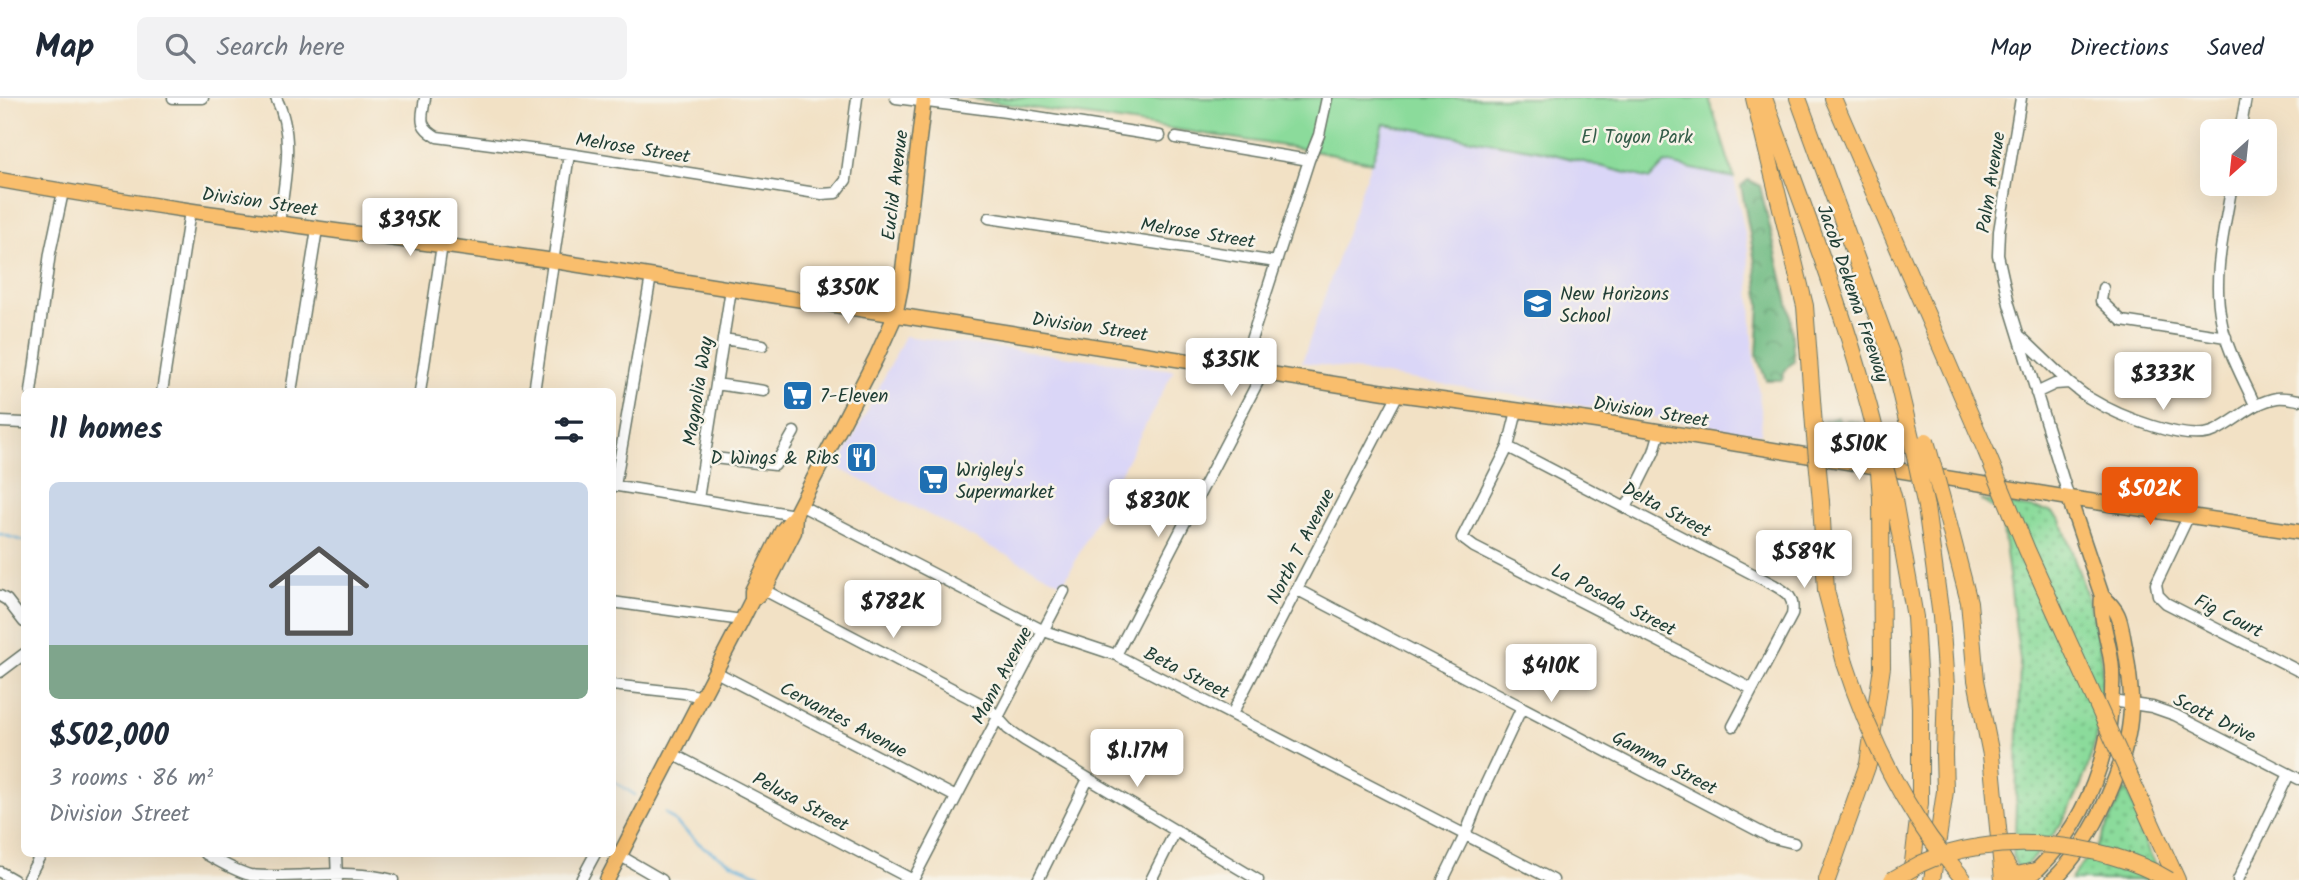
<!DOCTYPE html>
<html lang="en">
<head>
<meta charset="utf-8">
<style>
  :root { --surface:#fff; --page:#f2f2f3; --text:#1f2937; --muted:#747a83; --line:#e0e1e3; --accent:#ea580c }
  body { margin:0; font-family:Kalam,sans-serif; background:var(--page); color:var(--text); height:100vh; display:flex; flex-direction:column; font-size:26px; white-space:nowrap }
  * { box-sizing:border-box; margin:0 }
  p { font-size:23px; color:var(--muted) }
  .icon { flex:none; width:38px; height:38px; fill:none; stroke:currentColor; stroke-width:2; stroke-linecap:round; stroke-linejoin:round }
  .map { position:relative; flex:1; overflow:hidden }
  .sheet { position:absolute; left:21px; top:290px; width:595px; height:469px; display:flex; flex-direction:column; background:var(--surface); border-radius:10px; box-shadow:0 7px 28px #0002 }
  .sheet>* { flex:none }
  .needle { width:46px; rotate:207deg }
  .controls { position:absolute; left:2200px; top:21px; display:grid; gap:14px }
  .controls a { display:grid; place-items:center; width:77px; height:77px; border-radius:10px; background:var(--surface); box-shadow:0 7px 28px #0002; font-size:35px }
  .price { position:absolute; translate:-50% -60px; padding:0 16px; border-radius:7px; background:#fff; color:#222; font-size:23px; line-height:46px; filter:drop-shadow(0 2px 4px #0008) }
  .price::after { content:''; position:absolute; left:50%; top:42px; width:21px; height:16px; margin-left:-10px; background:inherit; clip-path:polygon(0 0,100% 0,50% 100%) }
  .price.on { background:var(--accent); color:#fff }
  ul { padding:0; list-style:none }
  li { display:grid; align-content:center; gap:14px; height:371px; padding:0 28px }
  li span { display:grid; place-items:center; height:217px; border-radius:10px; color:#555 }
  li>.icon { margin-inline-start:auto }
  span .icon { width:126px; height:126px; fill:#fffc; stroke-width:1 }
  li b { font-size:30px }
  h2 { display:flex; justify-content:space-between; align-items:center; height:84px; padding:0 28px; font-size:30px }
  header { display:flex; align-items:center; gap:42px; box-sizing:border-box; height:98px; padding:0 35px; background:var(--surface); border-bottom:2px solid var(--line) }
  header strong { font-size:33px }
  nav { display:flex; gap:38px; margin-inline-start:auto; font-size:24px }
  .search { width:490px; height:63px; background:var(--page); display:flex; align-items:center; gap:18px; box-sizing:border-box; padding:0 24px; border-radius:10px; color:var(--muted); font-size:26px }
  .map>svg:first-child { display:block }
  .built { fill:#dad6f7 }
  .grass { fill:url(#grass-dots); stroke:#558c68; stroke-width:2 }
  .forest { fill:url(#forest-crowns); stroke:#487c5c; stroke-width:2 }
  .park { fill:#8bdb9b; stroke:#558c68; stroke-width:2 }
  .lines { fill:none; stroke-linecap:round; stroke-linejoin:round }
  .stream { stroke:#60b0db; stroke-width:2.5 }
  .minor-casing { stroke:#697667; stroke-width:13 }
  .major-casing { stroke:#697667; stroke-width:17 }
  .highway-casing { stroke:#697667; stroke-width:18 }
  .minor { stroke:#fff; stroke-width:10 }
  .major { stroke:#f9be6d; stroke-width:14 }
  .highway { stroke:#f9be6d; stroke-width:16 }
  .highway-bridge-casing { stroke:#697667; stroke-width:18; stroke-linecap:butt }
  .highway-bridge { stroke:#f9be6d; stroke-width:16 }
  .labels { text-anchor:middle; stroke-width:5; stroke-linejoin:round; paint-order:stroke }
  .park-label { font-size:19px; fill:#355d49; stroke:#f7f3e8 }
  .street-label { font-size:19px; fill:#1f3d34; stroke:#f7f3e8 }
  .poi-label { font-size:19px; fill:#1f3d34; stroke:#f7f3e8; text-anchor:start }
</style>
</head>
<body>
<header>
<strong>Map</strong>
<div class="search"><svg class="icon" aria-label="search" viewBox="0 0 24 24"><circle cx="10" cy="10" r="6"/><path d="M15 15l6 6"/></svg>Search here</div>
<nav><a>Map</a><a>Directions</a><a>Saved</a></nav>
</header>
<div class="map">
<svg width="2299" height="782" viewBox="0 0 2299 782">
  <defs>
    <pattern id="grass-dots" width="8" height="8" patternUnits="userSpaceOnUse" patternTransform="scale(1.75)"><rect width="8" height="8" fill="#8bdb9b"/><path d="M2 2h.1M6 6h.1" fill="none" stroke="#71b37f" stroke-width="1.8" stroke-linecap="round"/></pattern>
    <pattern id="forest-crowns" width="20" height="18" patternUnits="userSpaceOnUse" patternTransform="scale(1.75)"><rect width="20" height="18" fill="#70bb83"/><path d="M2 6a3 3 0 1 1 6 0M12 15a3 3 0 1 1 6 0" fill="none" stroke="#5b996c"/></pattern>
  </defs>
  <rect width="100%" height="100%" fill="#f7f3e8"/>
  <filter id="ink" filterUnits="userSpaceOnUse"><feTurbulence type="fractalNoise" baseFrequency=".0143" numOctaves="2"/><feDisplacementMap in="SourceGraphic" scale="14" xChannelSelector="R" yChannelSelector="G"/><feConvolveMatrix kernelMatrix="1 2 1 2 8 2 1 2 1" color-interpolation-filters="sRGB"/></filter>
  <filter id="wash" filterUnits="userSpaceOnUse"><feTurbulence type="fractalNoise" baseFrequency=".00686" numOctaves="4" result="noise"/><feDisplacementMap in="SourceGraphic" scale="28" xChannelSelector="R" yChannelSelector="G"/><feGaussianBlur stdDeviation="1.57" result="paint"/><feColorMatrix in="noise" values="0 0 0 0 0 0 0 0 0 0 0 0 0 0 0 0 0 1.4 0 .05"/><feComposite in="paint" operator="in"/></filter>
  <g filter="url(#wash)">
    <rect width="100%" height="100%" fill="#f2e1c5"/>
    <path class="built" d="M1384,26L1541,53L1650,81L1665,65L1734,80L1748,151L1754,260L1761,311V336L1302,264Z
      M905,238L1174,272L1063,486L838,370Z"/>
    <path class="grass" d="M1980,402L2050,413L2061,422C2074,462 2091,503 2099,545C2112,621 2083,719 2023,769L2019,770C2010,761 2014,751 2015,740L2020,563L2001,415Z
      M2124,692L2129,695L2147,750L2163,782H2070L2099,745Z"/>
    <path class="forest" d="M1748,82L1760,88L1790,214L1794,263L1785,272L1782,282H1766L1757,258L1760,207L1754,158L1741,88Z
      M1838,319L1842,329L1847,322L1860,325L1862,335L1851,345L1840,341L1823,340L1821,324Z"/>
    <path class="park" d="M967,0H1709L1734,80L1665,65L1650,81L1541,53L1384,26L1372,64L1297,50Z"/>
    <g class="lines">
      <path class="stream" d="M0,436L24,443
        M612,682L635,697
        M665,715L702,748L729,764L772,782"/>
    </g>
  </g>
  <g filter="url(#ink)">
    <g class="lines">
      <defs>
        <path id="minor" d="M173,0H203
          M276,0C296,38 284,85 279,126
          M425,0C422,21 417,27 437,39L569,56L822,96L836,95L846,82L857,0
          M896,0L1006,14L1160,38
          M2021,0L1999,133L1998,157L2009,206L2069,400
          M2240,33L2246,0
          M1176,40L1309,62
          M2232,86C2225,130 2212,177 2221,221C2226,251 2243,280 2255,307
          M989,120L1276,164
          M2103,190L2101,203L2122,223L2226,239
          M2020,238L2069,285
          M723,241L763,247
          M1242,270L1309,62L1319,37L1327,0
          M716,286L764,293
          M31,294L50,155L63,94
          M162,294L190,113
          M291,294L317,131
          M420,294L442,147
          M534,294L569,56
          M2036,295L2055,286L2069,285C2076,290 2083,297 2091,301C2117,317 2186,346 2215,333C2236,323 2253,304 2277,300C2284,299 2292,301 2299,302
          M1517,313L1508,349L1462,440L1474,449L1752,591
          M0,324L24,325
          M1508,349L1774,487C1788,495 1795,500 1792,517L1733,628
          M705,359L775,367L794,334
          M612,387L795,417
          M615,388L651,178
          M698,401L731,191
          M800,407L1044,533L1116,557L1553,782
          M1626,410L1654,354L1660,333
          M2189,417L2156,486L2158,497L2166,505L2299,573
          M764,492L989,610L1008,631L1024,642L1258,782
          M1298,492L1770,739L1794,745
          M0,498L7,502L24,524
          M612,504L742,522
          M1116,557L1263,274
          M0,574L24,556
          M716,574L956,699
          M612,587L684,595L703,599
          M2112,603L2152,609L2175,617L2299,681
          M1232,616L1398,296
          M673,656L913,782
          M612,753L662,782
          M206,756C220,764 235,773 250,777C297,782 347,769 393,782
          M336,756L337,782
          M0,774L14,782
          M27,782L41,756
          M581,782L595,756
          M913,782L1064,493
          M1038,782L1088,681
          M1151,782L1176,732
          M1443,782L1465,737L1482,694L1522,609
          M2238,782L2289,676"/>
        <path id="major" d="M0,82C184,115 369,136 554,163L1398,296L1596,323L2069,400L2299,434
          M752,502V493L782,433L795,417L876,260L895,218L901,188L924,0
          M2029,779C2088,729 2115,648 2112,572C2111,547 2099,523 2102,498L2069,400
          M607,782L742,522L752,502L764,492L768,485L794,434L795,417
          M2053,782C2094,743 2132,659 2131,603C2131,585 2128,567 2125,549C2120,524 2122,515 2102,498"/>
        <path id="highway" d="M1754,0L1805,208L1814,328
          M1764,0C1804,112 1849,224 1877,340
          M1798,0L1891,256L1912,344
          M1833,0L1986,353
          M1894,402L1915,519L1920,609V705L1913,764L1908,780
          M1821,404L1826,493L1845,565
          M1926,409L1941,519L1946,588L1944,657L1945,693L1932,782
          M1947,419L1969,504L1976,582L1991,657L2003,782
          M2142,705L2177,782
          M2002,759L2010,773L2017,777L2035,773
          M1827,782L1868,666L1882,569L1881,400"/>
      </defs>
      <use href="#minor" class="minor-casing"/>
      <use href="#major" class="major-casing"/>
      <use href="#highway" class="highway-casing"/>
      <use href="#minor" class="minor"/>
      <use href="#major" class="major"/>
      <use href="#highway" class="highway"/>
      <defs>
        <path id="highway-bridge" d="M1814,328L1821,404
          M1877,340L1894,402
          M1926,343L1947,419
          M1912,344L1926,409
          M1986,353L2027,452L2142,705
          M1879,374L1881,400
          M1845,565C1865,627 1892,686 1930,740C1941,755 1953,768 1964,782
          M1892,782C1901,777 1911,771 1920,766C1991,733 2102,742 2169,782"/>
      </defs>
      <use href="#highway-bridge" class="highway-bridge-casing"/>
      <use href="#highway-bridge" class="highway-bridge"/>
    </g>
  </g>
  <defs>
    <symbol id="school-square" viewBox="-11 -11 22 22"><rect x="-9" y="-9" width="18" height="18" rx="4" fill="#1f6fb2" stroke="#f7f3e8"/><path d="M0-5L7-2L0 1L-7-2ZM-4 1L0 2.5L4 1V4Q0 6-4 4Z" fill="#fff"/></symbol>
    <symbol id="supermarket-square" viewBox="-11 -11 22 22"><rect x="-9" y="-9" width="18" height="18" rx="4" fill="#1f6fb2" stroke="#f7f3e8"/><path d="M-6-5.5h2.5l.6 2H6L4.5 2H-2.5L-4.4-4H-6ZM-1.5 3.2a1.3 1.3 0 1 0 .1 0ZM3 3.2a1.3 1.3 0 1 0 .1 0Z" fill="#fff"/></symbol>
    <symbol id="restaurant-square" viewBox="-11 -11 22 22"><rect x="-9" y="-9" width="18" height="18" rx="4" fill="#1f6fb2" stroke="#f7f3e8"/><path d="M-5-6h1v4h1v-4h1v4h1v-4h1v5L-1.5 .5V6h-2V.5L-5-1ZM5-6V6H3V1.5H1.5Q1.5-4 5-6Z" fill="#fff"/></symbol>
  </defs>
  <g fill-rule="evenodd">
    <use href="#school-square" x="1520" y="188" width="35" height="35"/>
    <use href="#supermarket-square" x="780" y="280" width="35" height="35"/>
    <use href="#restaurant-square" x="844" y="342" width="35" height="35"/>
    <use href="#supermarket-square" x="916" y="364" width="35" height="35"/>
  </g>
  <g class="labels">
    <g class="park-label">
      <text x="1637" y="45">El Toyon Park</text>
    </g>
    <g class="street-label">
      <text transform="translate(633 49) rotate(9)" y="7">Melrose Street</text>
      <text transform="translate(1990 84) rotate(-81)" y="7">Palm Avenue</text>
      <text transform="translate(894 87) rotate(-83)" y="7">Euclid Avenue</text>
      <text transform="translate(260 103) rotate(8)" y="7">Division Street</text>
      <text transform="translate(1198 134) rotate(9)" y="7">Melrose Street</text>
      <text transform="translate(1854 195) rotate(71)" y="7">Jacob Dekema Freeway</text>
      <text transform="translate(1090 228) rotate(8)" y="7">Division Street</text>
      <text transform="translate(697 293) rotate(-81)" y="7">Magnolia Way</text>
      <text transform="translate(1651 313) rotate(9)" y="7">Division Street</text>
      <text transform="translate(1667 411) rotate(28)" y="7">Delta Street</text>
      <text transform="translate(1300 448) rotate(-63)" y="7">North T Avenue</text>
      <text transform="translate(1614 501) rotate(27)" y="7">La Posada Street</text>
      <text transform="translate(2229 517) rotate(27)" y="7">Fig Court</text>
      <text transform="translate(1187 574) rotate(27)" y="7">Beta Street</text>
      <text transform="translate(1001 577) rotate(-62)" y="7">Mann Avenue</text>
      <text transform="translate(2215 619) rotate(26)" y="7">Scott Drive</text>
      <text transform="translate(844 621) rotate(28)" y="7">Cervantes Avenue</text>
      <text transform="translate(1665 664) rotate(28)" y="7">Gamma Street</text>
      <text transform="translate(801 703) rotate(28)" y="7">Pelusa Street</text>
    </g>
    <g class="poi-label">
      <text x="1560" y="202">New Horizons<tspan x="1560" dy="22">School</tspan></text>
      <text x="820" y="304">7-Eleven</text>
      <text x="839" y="366" text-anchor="end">D Wings &amp; Ribs</text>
      <text x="956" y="378">Wrigley's<tspan x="956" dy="22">Supermarket</tspan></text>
    </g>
  </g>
</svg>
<div class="controls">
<a><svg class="needle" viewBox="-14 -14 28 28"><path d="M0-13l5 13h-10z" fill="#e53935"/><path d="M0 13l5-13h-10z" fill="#747a83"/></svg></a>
</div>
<b class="price" style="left:410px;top:160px">$395K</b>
<b class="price" style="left:848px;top:228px">$350K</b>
<b class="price" style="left:1231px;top:300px">$351K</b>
<b class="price" style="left:2163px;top:314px">$333K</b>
<b class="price" style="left:1859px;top:384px">$510K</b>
<b class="price on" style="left:2150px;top:429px">$502K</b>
<b class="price" style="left:1158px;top:441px">$830K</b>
<b class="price" style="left:1804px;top:492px">$589K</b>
<b class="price" style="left:893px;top:542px">$782K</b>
<b class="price" style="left:1551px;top:606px">$410K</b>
<b class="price" style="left:1137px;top:691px">$1.17M</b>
<section class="sheet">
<h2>11 homes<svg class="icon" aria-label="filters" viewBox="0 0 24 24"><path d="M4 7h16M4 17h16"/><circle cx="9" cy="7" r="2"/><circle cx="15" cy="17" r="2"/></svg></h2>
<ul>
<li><span style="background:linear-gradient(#c9d6e8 75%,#7fa58c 0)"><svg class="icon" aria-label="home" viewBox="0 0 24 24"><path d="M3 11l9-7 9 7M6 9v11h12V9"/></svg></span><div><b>$502,000</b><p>3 rooms · 86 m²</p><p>Division Street</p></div></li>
</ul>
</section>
</div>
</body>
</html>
